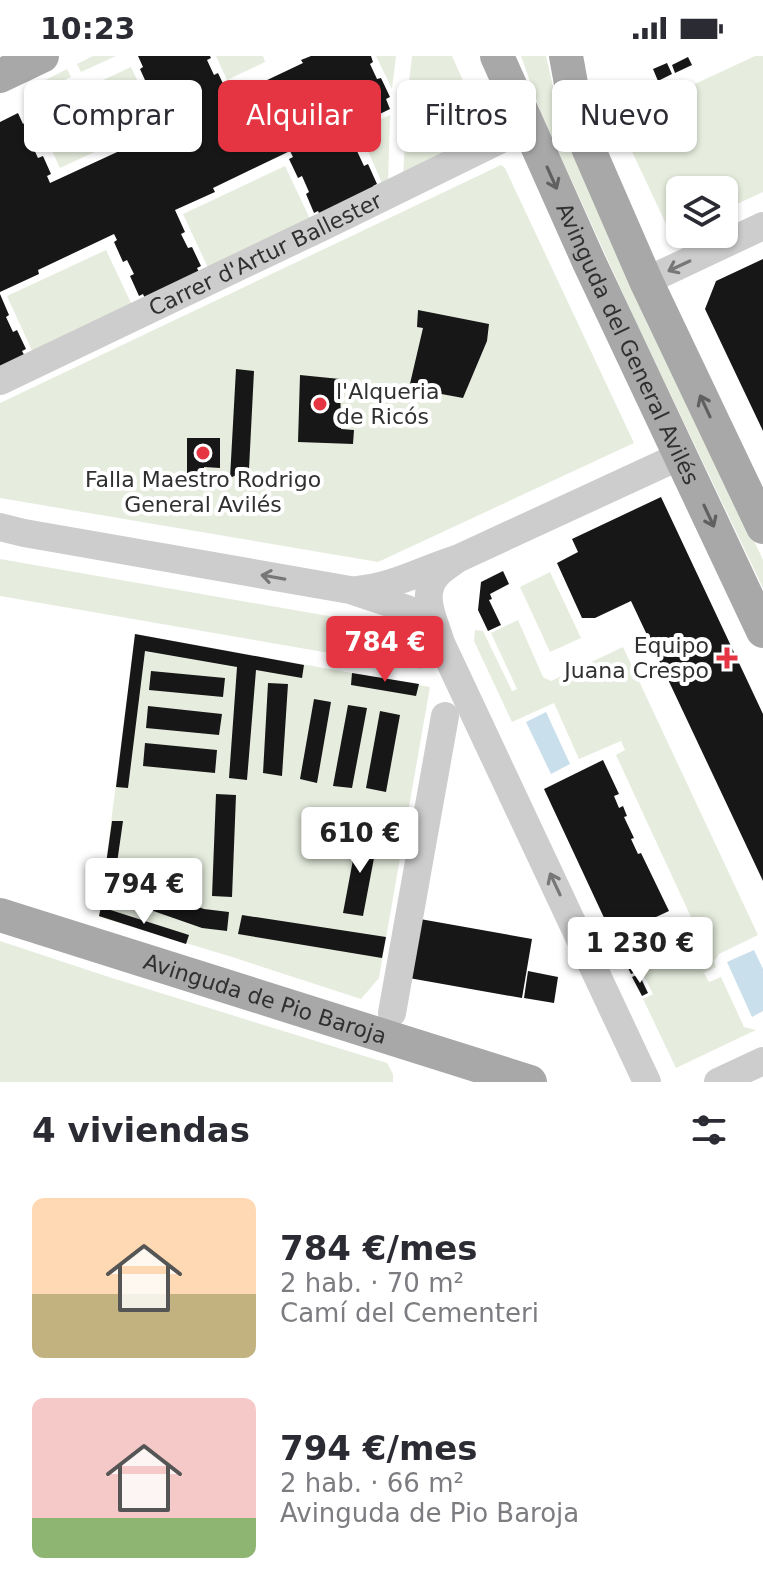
<!DOCTYPE html>
<html lang="es">
<head>
<meta charset="utf-8">
<style>
  :root { --surface:#fff; --page:#f2f2f3; --text:#2b2b33; --muted:#7c7c81; --accent:#e53442 }
  body { margin:0; font-family:"DejaVu Sans",sans-serif; background:var(--page); color:var(--text); height:100vh; display:flex; flex-direction:column; font-size:30px; white-space:nowrap }
  * { box-sizing:border-box; margin:0 }
  p { font-size:26px; color:var(--muted) }
  .icon { flex:none; width:44px; height:44px; fill:none; stroke:currentColor; stroke-width:2; stroke-linecap:round; stroke-linejoin:round }
  .map { position:relative; height:1026px; overflow:hidden }
  .details { display:flex; flex-direction:column; background:var(--surface); flex:1 }
  .details>* { flex:none }
  .hud { position:absolute; left:24px; top:24px; width:716px; height:72px; display:flex; gap:16px }
  .tools { position:absolute; left:666px; top:120px; display:grid; gap:16px }
  .tools a { display:grid; place-items:center; width:72px; height:72px; border-radius:12px; background:var(--surface); box-shadow:0 2px 6px #0004; font-size:40px }
  .price { position:absolute; translate:-50% -68px; padding:0 18px; border-radius:8px; background:#fff; color:#222; font-size:26px; line-height:52px; filter:drop-shadow(0 2px 4px #0008) }
  .price::after { content:''; position:absolute; left:50%; top:48px; width:24px; height:18px; margin-left:-12px; background:inherit; clip-path:polygon(0 0,100% 0,50% 100%) }
  .price.on { background:var(--accent); color:#fff }
  ul { padding:0; list-style:none }
  li { display:flex; align-items:center; gap:24px; height:200px; padding:0 32px }
  li span { display:grid; place-items:center; flex:none; width:224px; height:160px; border-radius:12px; color:#555 }
  li>.icon { margin-inline-start:auto }
  span .icon { width:96px; height:96px; fill:#fffc; stroke-width:1 }
  li b { font-size:34px }
  h2 { display:flex; justify-content:space-between; align-items:center; height:96px; padding:0 32px; font-size:34px }
  .tag { padding:0 28px; border-radius:12px; background:var(--surface); box-shadow:0 2px 6px #0004; font-size:28px; line-height:72px }
  .tag.on { background:var(--accent); color:#fff }
  .status { display:flex; justify-content:space-between; align-items:center; height:56px; padding:0 40px; background:var(--surface); direction:ltr }
  .status svg { height:22px; fill:currentColor }
  .map>svg:first-child { display:block }
  .green { fill:#e6edde }
  .water { fill:#cadfec }
  .building { fill:#171717 }
  .lines { fill:none; stroke-linecap:round; stroke-linejoin:round }
  .minor { stroke:#cdcdcd; stroke-width:28 }
  .major { stroke:#a8a8a8; stroke-width:34 }
  .oneway { stroke:#606060 }
  .oneway2 { stroke:#777 }
  .poi-dot { fill:#e53442; stroke:#fff; stroke-width:3 }
  .labels { text-anchor:middle; stroke-width:8; stroke-linejoin:round; paint-order:stroke }
  .street-label { font-size:22px; fill:#303030; stroke:#fff }
  .poi-label { font-size:22px; fill:#303030; stroke:#fff; text-anchor:start }
</style>
</head>
<body>
<div class="status"><b>10:23</b><svg viewBox="0 0 49 12"><path d="M0 12V9h3v3zM5 12V6h3v6zM10 12V3h3v9zM15 12V0h3v12zM26 1h20v11H26zM47 4h2v5h-2z"/></svg></div>
<div class="map">
<svg width="763" height="1026" viewBox="0 0 763 1026">
  <rect width="100%" height="100%" fill="#fff"/>
  <path class="green" d="M93,0H116L81,16L77,8Z
    M216,0H263L265,6L227,24Z
    M376,0H396L392,33Z
    M412,0H452L489,82L403,122L407,45Z
    M521,0H546L562,69L763,504V532L635,264L541,57Z
    M755,0H763V136L724,154V134H680V174L672,175L667,170L627,85C624,77 621,69 626,60Z
    M131,11L157,67L60,112L34,56Z
    M67,13L71,21L27,42L24,35Z
    M390,59L388,130L384,132L359,74Z
    M501,109L505,112L634,387L378,506L0,442V347Z
    M285,110L311,165L209,214L183,158Z
    M106,194L133,251L33,297L7,240Z
    M0,503L403,573L422,613L0,540Z
    M550,516L581,582L550,596L520,531Z
    M518,564L543,621L551,625L623,591L758,879L719,898L714,905L716,911L704,917L709,926L721,921L744,971L756,974L676,1012L643,943L653,938L642,916L703,887L616,699L625,694L621,685L579,703L554,647L512,666L474,585L475,574L483,575L512,635L517,633L491,577Z
    M135,578L430,631L379,922L361,943L229,900L99,861Z
    M0,885L112,922L387,1007L393,1018V1026H0Z"/>
  <path class="water" d="M546,656L570,708L551,718L526,666Z
    M754,894L763,913V955L752,961L727,906Z"/>
  <path class="building" d="M138,0H210L211,2L207,4L214,19L218,17L227,36L223,38L225,44L303,7L301,4L311,0H371L373,6L370,8L377,23L381,22L390,41L386,43L390,53L351,72L361,93L357,95L364,110L368,108L377,128L373,130L378,139L323,165L318,155L314,157L306,138L309,136L302,120L298,122L289,103L293,101L290,95L213,132L215,136L175,154L185,176L181,178L188,192L192,191L201,210L197,212L202,222L147,247L143,238L139,240L130,220L134,218L127,204L123,206L114,186L117,184L114,178L38,214L39,218L0,236V66L18,57L23,68L26,66L35,85L31,87L38,102L43,100L51,118L47,120L50,127L128,91L125,87L166,69L156,47L159,45L153,31L149,33L140,13L143,11Z
    M688,1L692,9L675,17L672,9Z
    M667,7L672,18L658,25L653,13Z
    M763,203V375L705,253L716,225Z
    M0,238L9,259L6,261L13,276L17,274L26,293L22,295L27,304L0,317Z
    M418,254L489,268L487,285L463,342L409,332L423,272L417,271Z
    M236,313L254,315L249,413L230,422Z
    M300,319L340,323L341,373L354,374L353,388L298,386Z
    M187,382H220V412L204,411V421H187Z
    M661,441L763,658V825L631,545L595,562H582L557,507L578,496L572,483Z
    M503,515L509,528L490,538L492,543L489,544L501,569L488,575L478,554L481,526Z
    M135,578L304,609L302,622L256,614L247,724L229,722L237,611L145,595L128,732L116,731Z
    M151,615L225,622L223,641L149,634Z
    M352,617L419,628L416,640L351,629Z
    M268,627L288,628L282,720L263,717Z
    M314,643L331,646L317,727L300,723Z
    M348,649L367,652L352,732L333,730Z
    M148,650L222,658L219,679L146,672Z
    M380,655L400,659L386,736L366,732Z
    M145,687L217,694L215,717L143,710Z
    M603,704L619,738L614,740L619,752L623,750L627,760L624,761L634,782L631,783L638,798L641,797L669,855L613,881L544,733Z
    M216,738L236,739L232,841L212,840Z
    M112,765H123L115,821L204,853L229,856L227,875L202,872L102,837Z
    M358,777L378,781L363,860L343,857Z
    M101,851L189,879L186,888L99,860Z
    M242,859L386,881L382,902L238,878Z
    M420,863L532,883L522,942L409,922Z
    M685,877L692,893L642,916L641,914L631,918L626,908L674,885L673,883Z
    M528,915L558,921L554,947L524,942Z
    M639,918L648,937L642,940L632,921Z"/>
  <g class="lines">
    <g class="minor">
      <path d="M646,225L763,170"/>
      <path id="s1" d="M0,325L320,172L528,70"/>
      <path d="M0,471L24,477L350,534L407,553L419,561L435,580"/>
      <path d="M457,503C451,508 442,513 437,519C419,539 435,566 441,587L647,1026"/>
      <path d="M357,534C393,531 424,513 457,503L680,400"/>
      <path d="M392,957L445,660"/>
      <path d="M718,1026L763,1005"/>
    </g>
    <g class="major">
      <path id="s2" d="M497,0L589,206L763,575"/>
      <path d="M566,0L577,61L589,94L646,225L763,471"/>
      <path d="M0,20L42,0"/>
      <path id="s3" d="M0,859L530,1026"/>
    </g>
  </g>
  <defs><path id="oneway-shaft" d="M-6 0H5M1.5-3L5.5 0L1.5 3" fill="none" stroke-width="1.6" stroke-linecap="round" stroke-linejoin="round" transform="scale(2)"/></defs>
  <g class="oneway">
    <use href="#oneway-shaft" transform="translate(552 122) rotate(66)"/>
    <use href="#oneway-shaft" transform="translate(705 350) rotate(-115)"/>
    <use href="#oneway-shaft" transform="translate(709 460) rotate(65)"/>
  </g>
  <g class="oneway2">
    <use href="#oneway-shaft" transform="translate(679 210) rotate(155)"/>
    <use href="#oneway-shaft" transform="translate(273 521) rotate(-170)"/>
    <use href="#oneway-shaft" transform="translate(555 828) rotate(-115)"/>
  </g>
  <g class="poi-dot">
    <circle cx="320" cy="348" r="8"/>
    <circle cx="203" cy="397" r="8"/>
    <path d="M723 590h8v8h8v8h-8v8h-8v-8h-8v-8h8z"/>
  </g>
  <g class="labels">
    <g class="street-label">
      <text dy="8" stroke="none"><textPath href="#s1" startOffset="294">Carrer d'Artur Ballester</textPath></text>
      <text dy="8" stroke="none"><textPath href="#s2" startOffset="316">Avinguda del General Avilés</textPath></text>
      <text dy="8" stroke="none"><textPath href="#s3" startOffset="278">Avinguda de Pio Baroja</textPath></text>
    </g>
    <g class="poi-label">
      <text x="336" y="343">l'Alqueria<tspan x="336" dy="25">de Ricós</tspan></text>
      <text x="203" y="431" text-anchor="middle">Falla Maestro Rodrigo<tspan x="203" dy="25">General Avilés</tspan></text>
      <text x="709" y="597" text-anchor="end">Equipo<tspan x="709" dy="25">Juana Crespo</tspan></text>
    </g>
  </g>
</svg>
<div class="tools">
<a><svg class="icon" aria-label="layers" viewBox="0 0 24 24"><path d="M12 4l9 5-9 5-9-5zM3 14l9 5 9-5"/></svg></a>
</div>
<b class="price on" style="left:385px;top:628px">784 €</b>
<b class="price" style="left:360px;top:819px">610 €</b>
<b class="price" style="left:144px;top:870px">794 €</b>
<b class="price" style="left:640px;top:929px">1 230 €</b>
<div class="hud">
<a class="tag">Comprar</a>
<a class="tag on">Alquilar</a>
<a class="tag">Filtros</a>
<a class="tag">Nuevo</a>
</div>
</div>
<section class="details">
<h2>4 viviendas<svg class="icon" aria-label="filters" viewBox="0 0 24 24"><path d="M4 7h16M4 17h16"/><circle cx="9" cy="7" r="2"/><circle cx="15" cy="17" r="2"/></svg></h2>
<ul>
<li><span style="background:linear-gradient(#ffd9b3 60%,#c2b280 0)"><svg class="icon" aria-label="home" viewBox="0 0 24 24"><path d="M3 11l9-7 9 7M6 9v11h12V9"/></svg></span><div><b>784 €/mes</b><p>2 hab. · 70 m²</p><p>Camí del Cementeri</p></div></li>
<li><span style="background:linear-gradient(#f6c9c9 75%,#8fb573 0)"><svg class="icon" aria-label="home" viewBox="0 0 24 24"><path d="M3 11l9-7 9 7M6 9v11h12V9"/></svg></span><div><b>794 €/mes</b><p>2 hab. · 66 m²</p><p>Avinguda de Pio Baroja</p></div></li>
</ul>
</section>
</body>
</html>
